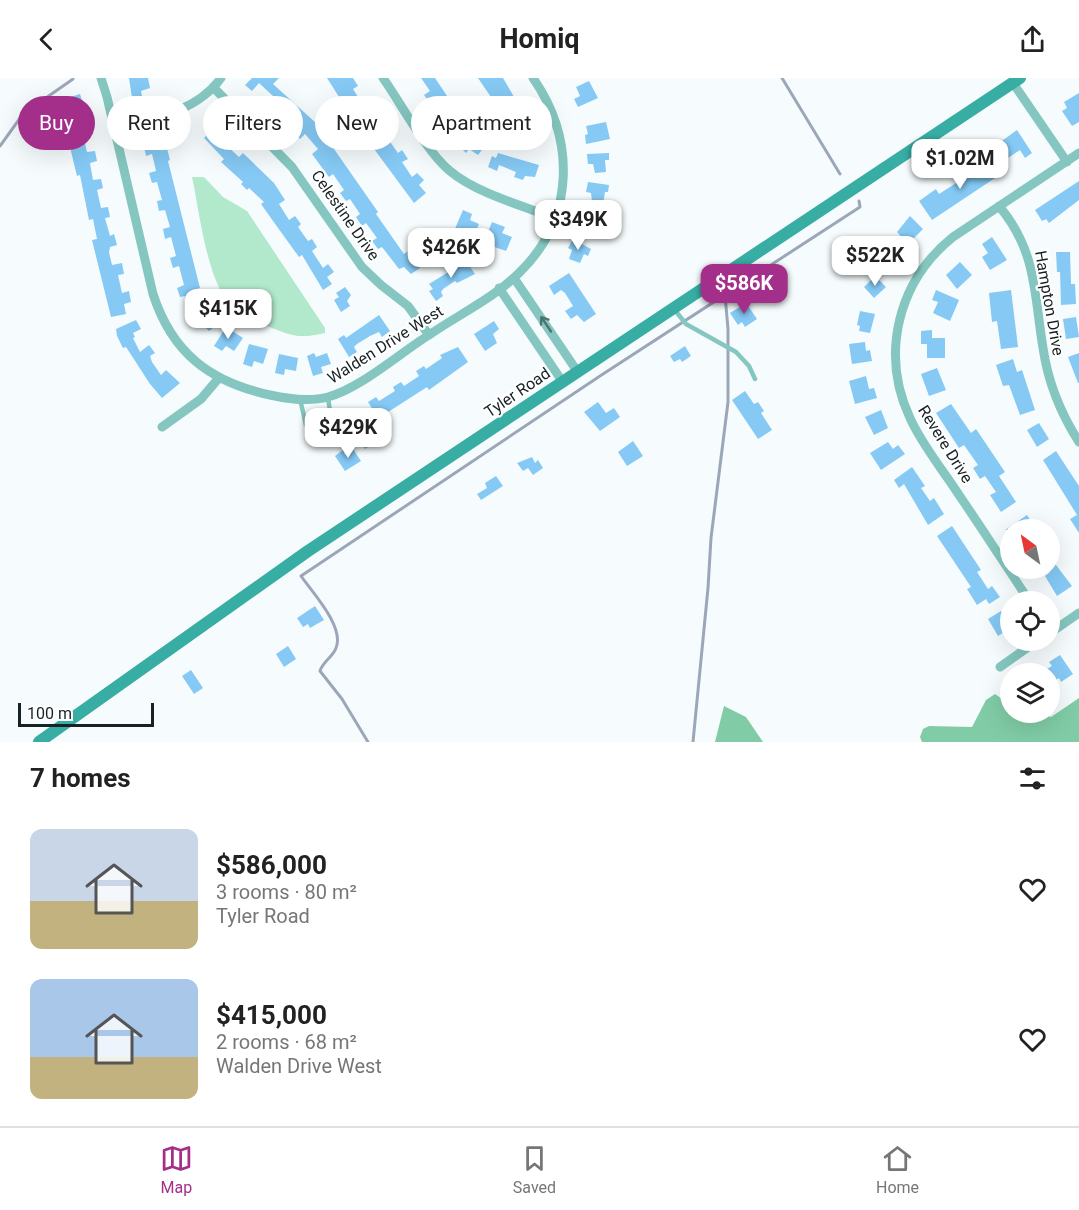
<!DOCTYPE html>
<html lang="en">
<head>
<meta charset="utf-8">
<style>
  :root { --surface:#fff; --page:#f6f6f6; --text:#222; --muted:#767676; --line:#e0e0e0; --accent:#a32f8a }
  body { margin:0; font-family:Roboto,sans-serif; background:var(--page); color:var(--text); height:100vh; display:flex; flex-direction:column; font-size:22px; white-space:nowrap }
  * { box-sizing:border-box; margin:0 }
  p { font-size:20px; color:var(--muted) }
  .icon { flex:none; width:33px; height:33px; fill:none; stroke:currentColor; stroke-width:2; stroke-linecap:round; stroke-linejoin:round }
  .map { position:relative; height:664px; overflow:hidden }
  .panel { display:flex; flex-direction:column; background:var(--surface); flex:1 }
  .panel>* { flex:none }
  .top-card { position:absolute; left:18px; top:18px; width:600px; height:54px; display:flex; gap:12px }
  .needle { width:39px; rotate:327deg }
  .tools { position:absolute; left:1000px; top:441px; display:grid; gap:12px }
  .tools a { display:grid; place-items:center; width:60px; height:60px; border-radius:50%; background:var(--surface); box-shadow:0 6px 24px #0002; font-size:30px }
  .scale { position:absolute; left:18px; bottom:15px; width:136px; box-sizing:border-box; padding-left:6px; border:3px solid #182224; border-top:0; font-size:16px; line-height:21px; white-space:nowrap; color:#182224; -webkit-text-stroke:4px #fff; paint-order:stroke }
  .price { position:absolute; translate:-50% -51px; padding:0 14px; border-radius:12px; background:#fff; color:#222; font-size:20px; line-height:39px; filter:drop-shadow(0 2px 3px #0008) }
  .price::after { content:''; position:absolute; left:50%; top:36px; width:18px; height:14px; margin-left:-9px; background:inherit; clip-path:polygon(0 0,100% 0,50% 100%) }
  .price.current { background:var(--accent); color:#fff }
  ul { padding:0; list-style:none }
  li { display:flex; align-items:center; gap:18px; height:150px; padding:0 30px }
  li span { display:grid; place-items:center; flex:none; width:168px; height:120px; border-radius:12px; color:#555 }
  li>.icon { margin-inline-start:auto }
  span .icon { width:72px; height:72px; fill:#fffc; stroke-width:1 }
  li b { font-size:26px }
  h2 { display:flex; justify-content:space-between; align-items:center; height:72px; padding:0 30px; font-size:26px }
  .tag { padding:0 21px; border-radius:27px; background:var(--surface); box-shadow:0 6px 24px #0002; font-size:21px; line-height:54px }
  .tag.current { background:var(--accent); color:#fff }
  header { display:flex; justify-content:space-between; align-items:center; height:78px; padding:0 30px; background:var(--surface); font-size:27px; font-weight:700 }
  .menu { display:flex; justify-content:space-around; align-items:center; height:84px; border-top:2px solid var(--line); background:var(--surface); font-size:16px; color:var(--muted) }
  .menu a { display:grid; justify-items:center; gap:3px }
  .menu .current { color:var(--accent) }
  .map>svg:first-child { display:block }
  .green { fill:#b2e9cc }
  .forest { fill:#81cca7 }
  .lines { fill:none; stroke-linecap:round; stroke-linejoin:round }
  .stream { stroke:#9ba7b9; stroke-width:3 }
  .building { fill:#85c9f4 }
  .lane { stroke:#85c7c0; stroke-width:4.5 }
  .street { stroke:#85c7c0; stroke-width:9 }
  .secondary { stroke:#37ada3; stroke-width:12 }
  .oneway { stroke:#4e7472 }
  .labels { text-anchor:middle; stroke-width:4.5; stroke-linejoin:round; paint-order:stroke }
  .street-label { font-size:16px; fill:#182224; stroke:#fff }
</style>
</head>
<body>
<header><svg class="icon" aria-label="back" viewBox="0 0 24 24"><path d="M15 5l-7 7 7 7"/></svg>Homiq<svg class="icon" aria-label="share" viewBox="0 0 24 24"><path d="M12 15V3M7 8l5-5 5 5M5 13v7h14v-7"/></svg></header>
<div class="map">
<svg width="1079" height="664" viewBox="0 0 1079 664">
  <rect width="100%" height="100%" fill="#f6fcfd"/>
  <path class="green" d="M192,99H204L223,119L247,133L325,250V255C298,261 292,258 267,248C257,244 246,241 237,234C207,211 200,135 192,99Z"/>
  <path class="forest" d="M995,616L1011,627V634L1035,635L1051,639L1079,620V664H922L920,659L923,651L929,648L972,649L986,622Z
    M724,628L746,639L763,664H715Z"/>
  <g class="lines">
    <path class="stream" d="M782,0L840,96
      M0,68L23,36L73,1
      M368,664L342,621L320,593C323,583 333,579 336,570C345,549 312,514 301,498L600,298L860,129L859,123
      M693,664L708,510L711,460L728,324V251L725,217"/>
  </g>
  <path class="building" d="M129,0H148L150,10L141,13L142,18L132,20Z
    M252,0H279L273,6L316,45L336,70L334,71L378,134L376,136L404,176L411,171L416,178L413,180L420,190L411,196L404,189L399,191L382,169L378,171L372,163L377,160L366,145L362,148L356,139L360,136L350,121L346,123L340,115L344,112L333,96L329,99L312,76L318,71L305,56L300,61L292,54L297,49L283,35L278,40L272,34L275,30L268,24L273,18L259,5L252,13L245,7Z
    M327,0H353L358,8L353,11L363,27L369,23L375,32L372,34L382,49L385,47L391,55L386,58L398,75L402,72L408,81L402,84L412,99L417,95L424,102L419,107L426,115L414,125L360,52Z
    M421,0H435L466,46L456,53L449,45L444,48L439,40L444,37L433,22L429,24L424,17L430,13Z
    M478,0H503L517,24L518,20L531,40L507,50L512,38L507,43L498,23L495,25Z
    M589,3L598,20L578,29L574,21L580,18L576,9Z
    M1079,15V44L1072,48L1062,33L1067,30L1064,24Z
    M80,16L83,26L78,28V32L82,46L88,44L90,54L83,56L87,74L95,73L97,83L90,85L93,102L101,101L103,110L97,112L101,130L108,129L110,139L105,140L110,158L114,156L117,167L110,169L109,174L112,187L122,185L124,196L118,197L122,215L129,213L131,224L124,226L126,236L111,239L92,162L97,161L93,141L89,142L80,97L77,98L65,49H69L61,22Z
    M606,44L610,61L586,66L585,57L588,56L586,48Z
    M216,48L230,62L225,66L239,79L243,75L274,105L285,122L279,126L289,142L295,138L301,146L298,149L308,163L312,161L317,169L312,173L323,190L328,186L334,194L327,199L332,206L323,212L302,177L299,179L273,143L261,126L264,124L249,110L247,112L241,106L243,104L221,84L224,81L204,60Z
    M1017,52L1032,75L1025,80L1020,72L1008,80L999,65Z
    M473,53L479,58L477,60L485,68L478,77L469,71L466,75L459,68Z
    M165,62L170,82L168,83L200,210L196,211L200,223L189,227L185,218L180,219L177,210L184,207L179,188L173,190L170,180L176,178L171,159L165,161L163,151L170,149L165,132L159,133L157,123L162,122L157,104L152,105L149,95L156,93L152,76L146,78L144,68Z
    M498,75L539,87L535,99L525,98L523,102L514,99L516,94L499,87L497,93L488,89L492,78L496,80Z
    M609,75V82H605L606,94L595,95L593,86H588L587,76Z
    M995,80L1004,94L932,142L919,123L936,111L939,116Z
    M1079,103V122L1049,145L1046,141L1042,143L1035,132Z
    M588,104L609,107L608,114H605L603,126L592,124L591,115L586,114Z
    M463,132L472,136L470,142L479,146L473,160L454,153Z
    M583,133L602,139L596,157L584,153L587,144L580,142Z
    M910,138L923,151L908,166L897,154Z
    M492,144L505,149L502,155L512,159L506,173L489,167L494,156L488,154Z
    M992,159L1007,182L990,192L982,179L988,175L982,166Z
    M573,161L591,171L588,178L584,176L580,185L569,181L572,172L568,170Z
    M887,167L901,177L891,192L888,190L884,194L873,187Z
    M1056,174H1070L1071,206H1075L1076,226L1061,227L1060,194H1057Z
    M466,183L475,196L457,205L455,203L443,211L441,214L443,218L436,223L429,213L433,211L429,206Z
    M960,184L972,197L957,211L946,197Z
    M569,195L596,236L584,244L577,237L571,241L565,233L573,228L565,215L561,212L554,217L549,208Z
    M875,198L886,209L874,220L864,209Z
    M345,209L351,217L347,223L350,228L341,234L334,222L339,219L336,215Z
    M936,212L959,222L950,243L933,235L938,224L932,222Z
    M1011,212L1018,269L1001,271L997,243L992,244L989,215Z
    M746,225L757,241L745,249L742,244L738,247L730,235Z
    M206,229L219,245L209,253L202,246L197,250L191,241Z
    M860,233L875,236L870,255L859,253L860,248L857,247Z
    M379,237L390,253L382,259L379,254L370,258L357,266L354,269L357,274L349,279L338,261L344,257L346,260Z
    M1076,239L1079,259L1066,261L1063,241Z
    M136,242L141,251L133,255L135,259L133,260L140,274L149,267L155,275L150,278L152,284L161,297L166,292L180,305L162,320L150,306L126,269L123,270L117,258L116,251Z
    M494,243L499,251L493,256L497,265L485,273L474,256Z
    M226,249L243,260L234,273L226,268L222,273L214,268Z
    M932,252V260H945V280H927V266H921V253Z
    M865,264L866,273L870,272L872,283L852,286L849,266Z
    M249,266L268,271L263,286L254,283L252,289L243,286Z
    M685,268L691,278L682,284L680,281L674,284L670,278Z
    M458,269L468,284L429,312L427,309L385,336L386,339L380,343L368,324L376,319L379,323L395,313L393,309L401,304L404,308L419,298L416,293L424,288L426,291L442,280L440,277Z
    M314,275L316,279L327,275L331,286L321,289L323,295L313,298L307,278Z
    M1079,275V305H1078L1068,279Z
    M279,276L298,280L296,293L285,291L284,297L275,295Z
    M1013,281L1017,294L1022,292L1035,332L1020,337L1009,307L1003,308L996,287Z
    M937,290L946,312L929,318L921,296Z
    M866,298L869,311L874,310L877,320L855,326L849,303Z
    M745,313L754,326L758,324L764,333L761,335L772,352L758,361L732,322Z
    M598,324L606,335L614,330L620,339L600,353L584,334Z
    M951,326L971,355L976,351L1005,394L999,398L1016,424L1001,434L990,417L996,414L985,398L980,401L973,390L978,387L964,367L959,370L936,335Z
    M881,332L888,350L874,357L865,339Z
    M1039,345L1049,361L1037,369L1027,352Z
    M374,349L381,361L365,371L355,355L363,350L366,354Z
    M633,363L643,378L627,388L618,374Z
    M888,364L893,371L898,367L905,376L881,392L870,375Z
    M353,371L361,383L345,393L335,378L343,372L345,377Z
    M1056,373L1079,408V455L1070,441L1077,437L1043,382Z
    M532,379L535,385L538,382L543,390L533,397L528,390L523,393L517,385Z
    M912,389L925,408L921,410L930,423L934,420L944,436L928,447L904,406L899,410L894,402Z
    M496,398L503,408L481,422L477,416L487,410L485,405Z
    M1027,437L1037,452H1005Z
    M952,448L981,492L977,494L988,511L992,508L1000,519L989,526L986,521L977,527L967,511L971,509L937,458Z
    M1050,479L1072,508L1057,518L1045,498L1050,494Z
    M315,528L324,542L310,550L308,546L303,549L297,540Z
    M1001,533L1005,539L1011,535V550L998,558L988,541Z
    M288,568L296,581L284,589L276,576Z
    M1060,577L1073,596L1061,604L1059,600L1053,604L1050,596L1045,592L1052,588L1049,584Z
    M191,592L203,610L194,616L182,598Z"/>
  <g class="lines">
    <path class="lane" d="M674,231L686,246L736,274L749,288L755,301
      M300,321L306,347L318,356L325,355L332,346L328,320"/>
    <path class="street" d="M101,0L107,19L153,216C172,275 210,304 270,317C288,321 310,324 328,319C361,310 400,275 429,257C458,237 494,220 519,195C575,141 576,62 533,0
      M383,0C402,27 426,73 450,93C476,115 523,128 555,140
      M1013,5L1067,84
      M213,9L292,89L362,189L381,207L408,228L429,257
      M114,49C153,40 196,35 221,0
      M999,128C1037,173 1034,216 1043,270C1048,304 1061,336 1079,364
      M514,200L577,293
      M499,210L562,303
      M162,349L201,321L218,301
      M1030,524C1006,488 983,452 959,417C943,392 922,367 910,340C880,276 898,203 953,159L1079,75
      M1050,555L1079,535
      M1000,589L1038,562"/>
    <path class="secondary" d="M39,664L308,473L1020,0"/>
  </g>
  <defs><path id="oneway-shaft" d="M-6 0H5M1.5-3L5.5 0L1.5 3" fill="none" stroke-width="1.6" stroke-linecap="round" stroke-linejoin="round" transform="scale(1.5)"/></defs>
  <use class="oneway" href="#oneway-shaft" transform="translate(546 246) rotate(-124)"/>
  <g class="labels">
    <g class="street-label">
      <text transform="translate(346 137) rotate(55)" y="6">Celestine Drive</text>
      <text transform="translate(1050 225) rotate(80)" y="6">Hampton Drive</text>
      <text transform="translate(385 266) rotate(-32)" y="6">Walden Drive West</text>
      <text transform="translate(517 314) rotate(-34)" y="6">Tyler Road</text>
      <text transform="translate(946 366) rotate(58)" y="6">Revere Drive</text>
    </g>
  </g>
</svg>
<div class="tools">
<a><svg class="needle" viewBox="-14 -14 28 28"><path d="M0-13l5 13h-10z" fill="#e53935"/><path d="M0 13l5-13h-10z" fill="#767676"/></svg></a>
<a><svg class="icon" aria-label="locate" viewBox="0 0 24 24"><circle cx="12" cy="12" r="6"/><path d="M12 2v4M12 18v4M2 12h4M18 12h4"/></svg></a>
<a><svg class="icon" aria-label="layers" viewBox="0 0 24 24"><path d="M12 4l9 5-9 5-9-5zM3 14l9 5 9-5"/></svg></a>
</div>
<div class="scale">100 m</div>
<b class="price" style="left:960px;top:112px">$1.02M</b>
<b class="price" style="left:578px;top:173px">$349K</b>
<b class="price" style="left:451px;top:201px">$426K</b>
<b class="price" style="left:875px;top:209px">$522K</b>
<b class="price current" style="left:744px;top:237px">$586K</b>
<b class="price" style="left:228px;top:262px">$415K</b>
<b class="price" style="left:348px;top:381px">$429K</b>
<div class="top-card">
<a class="tag current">Buy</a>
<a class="tag">Rent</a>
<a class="tag">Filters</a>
<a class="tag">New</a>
<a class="tag">Apartment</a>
</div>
</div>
<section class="panel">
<h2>7 homes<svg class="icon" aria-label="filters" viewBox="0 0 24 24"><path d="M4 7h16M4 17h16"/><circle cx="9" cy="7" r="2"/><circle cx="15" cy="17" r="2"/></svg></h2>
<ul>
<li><span style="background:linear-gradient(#c9d6e8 60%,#c2b280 0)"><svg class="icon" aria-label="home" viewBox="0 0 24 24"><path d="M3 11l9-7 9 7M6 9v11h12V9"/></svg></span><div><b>$586,000</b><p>3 rooms · 80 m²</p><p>Tyler Road</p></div><svg class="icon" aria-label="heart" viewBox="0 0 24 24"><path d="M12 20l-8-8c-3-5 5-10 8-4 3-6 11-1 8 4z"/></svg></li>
<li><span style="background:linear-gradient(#a9c7e8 65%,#c2b280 0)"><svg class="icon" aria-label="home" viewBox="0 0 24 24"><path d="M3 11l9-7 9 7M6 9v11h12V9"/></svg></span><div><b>$415,000</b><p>2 rooms · 68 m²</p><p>Walden Drive West</p></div><svg class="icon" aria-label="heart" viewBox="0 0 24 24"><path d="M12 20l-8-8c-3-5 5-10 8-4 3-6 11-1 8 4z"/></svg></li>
</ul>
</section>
<nav class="menu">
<a class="current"><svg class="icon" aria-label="map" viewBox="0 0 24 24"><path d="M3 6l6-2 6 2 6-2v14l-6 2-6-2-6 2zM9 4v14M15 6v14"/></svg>Map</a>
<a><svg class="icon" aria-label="saved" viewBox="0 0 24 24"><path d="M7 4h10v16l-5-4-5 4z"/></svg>Saved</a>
<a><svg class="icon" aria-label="home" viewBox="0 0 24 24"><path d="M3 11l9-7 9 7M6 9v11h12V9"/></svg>Home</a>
</nav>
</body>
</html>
